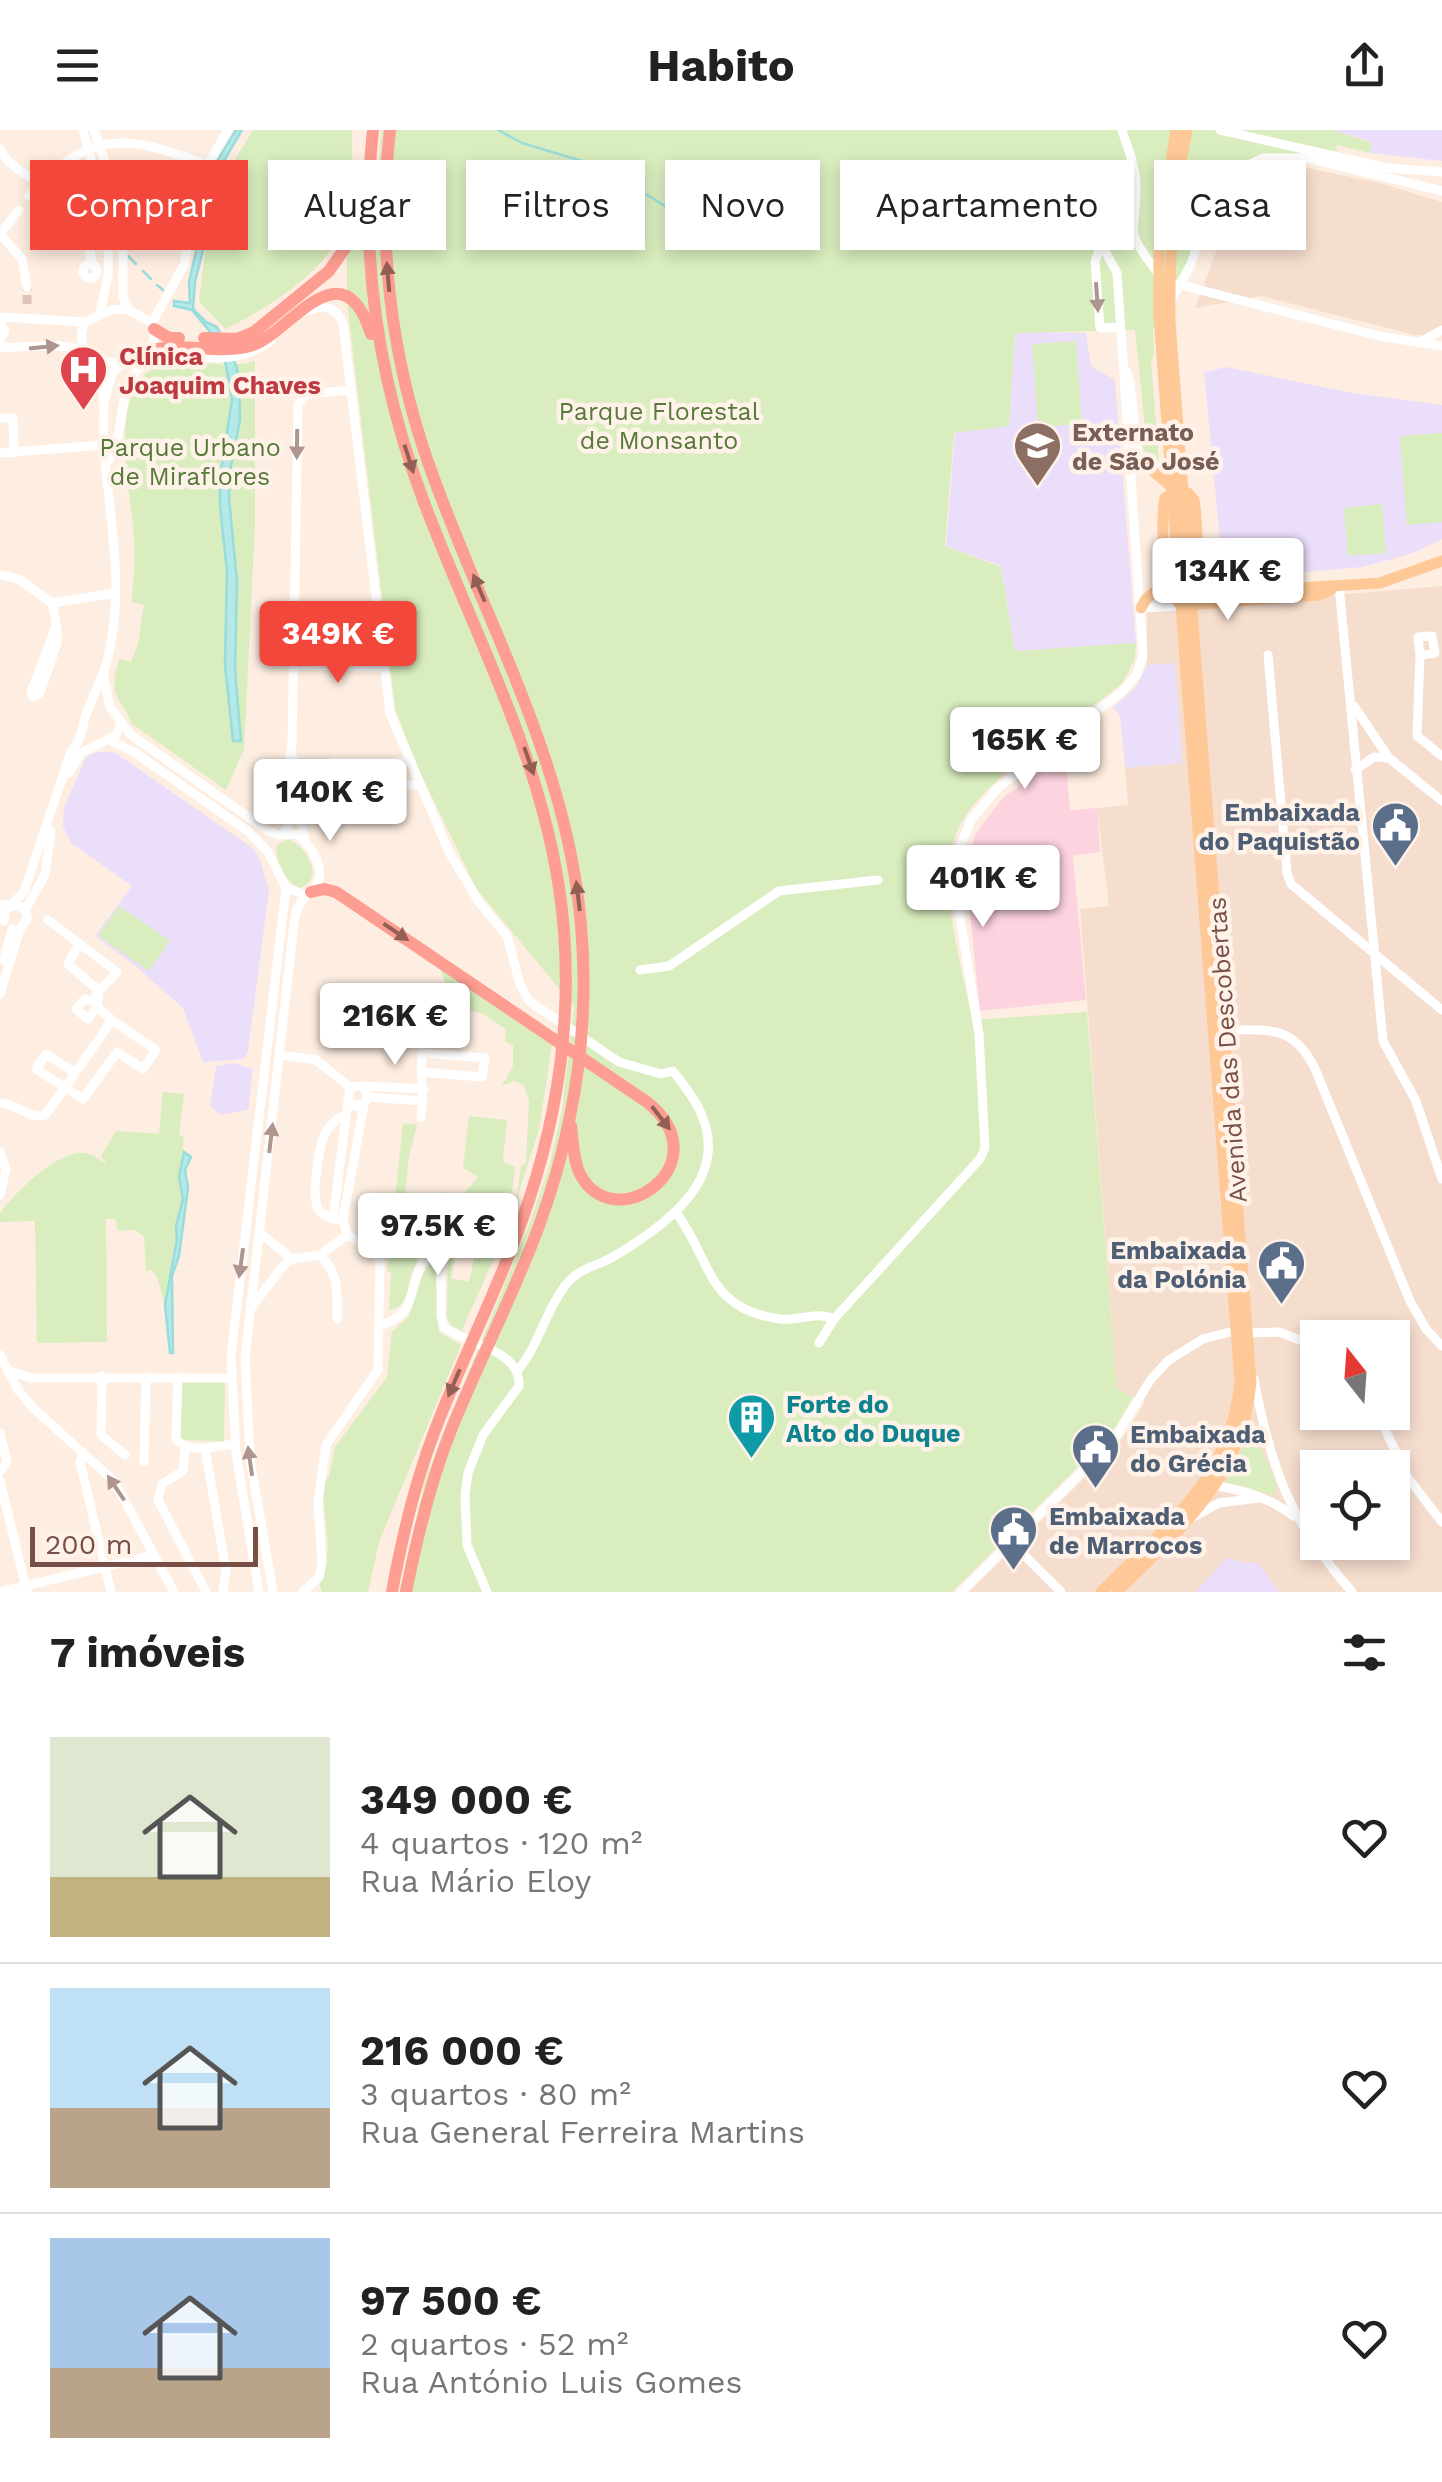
<!DOCTYPE html>
<html lang="pt">
<head>
<meta charset="utf-8">
<style>
  :root { --surface:#fff; --page:#f6f6f6; --text:#222; --muted:#767676; --line:#e0e0e0; --accent:#f3473b }
  body { margin:0; font-family:"Work Sans",sans-serif; background:var(--page); color:var(--text); height:100vh; display:flex; flex-direction:column; font-size:38px; white-space:nowrap }
  * { box-sizing:border-box; margin:0 }
  p { font-size:32px; color:var(--muted) }
  .icon { flex:none; width:55px; height:55px; fill:none; stroke:currentColor; stroke-width:2; stroke-linecap:round; stroke-linejoin:round }
  .map { position:relative; height:1462px; overflow:hidden }
  .drawer { display:flex; flex-direction:column; background:var(--surface); flex:1 }
  .drawer>* { flex:none }
  .top-card { position:absolute; left:30px; top:30px; width:1382px; height:90px; display:flex; gap:20px }
  .needle { width:65px; rotate:343deg }
  .tools { position:absolute; left:1300px; top:1190px; display:grid; gap:20px }
  .tools a { display:grid; place-items:center; width:110px; height:110px; border-radius:0px; background:var(--surface); box-shadow:0 5px 15px #0003; font-size:50px }
  .scale { position:absolute; left:30px; bottom:25px; width:228px; box-sizing:border-box; padding-left:10px; border:5px solid #784f46; border-top:0; font-size:28px; line-height:35px; white-space:nowrap; color:#784f46; -webkit-text-stroke:8px #fff3e9; paint-order:stroke }
  .price { position:absolute; translate:-50% -85px; padding:0 22px; border-radius:10px; background:#fff; color:#222; font-size:32px; line-height:65px; filter:drop-shadow(0 2px 5px #0008) }
  .price::after { content:''; position:absolute; left:50%; top:60px; width:30px; height:22px; margin-left:-15px; background:inherit; clip-path:polygon(0 0,100% 0,50% 100%) }
  .price.on { background:var(--accent); color:#fff }
  ul { padding:0; list-style:none }
  li { display:flex; align-items:center; gap:30px; height:250px; padding:0 50px }
  li+li { border-top:2px solid var(--line) }
  li span { display:grid; place-items:center; flex:none; width:280px; height:200px; border-radius:0px; color:#555 }
  li>.icon { margin-inline-start:auto }
  span .icon { width:120px; height:120px; fill:#fffc; stroke-width:1 }
  li b { font-size:42px }
  h2 { display:flex; justify-content:space-between; align-items:center; height:120px; padding:0 50px; font-size:42px }
  .pill { padding:0 35px; border-radius:0px; background:var(--surface); box-shadow:0 5px 15px #0003; font-size:35px; line-height:90px }
  .pill.on { background:var(--accent); color:#fff }
  header { display:flex; justify-content:space-between; align-items:center; height:130px; padding:0 50px; background:var(--surface); font-size:45px; font-weight:700 }
  .map>svg:first-child { display:block }
  .residential { fill:#f6decf; fill-rule:evenodd }
  .education { fill:#ebdefa }
  .medical { fill:#fdd3df }
  .green { fill:#d9edbe }
  .water { fill:#b4e9e8; stroke:#99dcdc; stroke-width:2.5 }
  .lines { fill:none; stroke-linecap:round; stroke-linejoin:round }
  .stream { stroke:#99dcdc; stroke-width:2.5 }
  .minor-tunnel { stroke:#dcc6ba; stroke-width:9; stroke-dasharray:9 4.5; stroke-linecap:butt }
  .minor { stroke:#fff; stroke-width:9 }
  .major { stroke:#ffc897; stroke-width:11 }
  .highway { stroke:#fe9d92; stroke-width:12 }
  .oneway { fill:#935f55 }
  .oneway2 { fill:#ae9590 }
  .labels { text-anchor:middle; stroke-width:9; stroke-linejoin:round; paint-order:stroke }
  .health-label { font-size:25px; font-weight:bold; fill:#be3a42; stroke:#fff3e9; text-anchor:start }
  .park-label { font-size:25px; fill:#57793a; stroke:#fff3e9 }
  .education-label { font-size:25px; font-weight:bold; fill:#785e54; stroke:#fff3e9; text-anchor:start }
  .service-label { font-size:25px; font-weight:bold; fill:#4e5e75; stroke:#fff3e9; text-anchor:end }
  .street-label { font-size:25px; fill:#784f46; stroke:#fff3e9 }
  .culture-label { font-size:25px; font-weight:bold; fill:#0d838f; stroke:#fff3e9; text-anchor:start }
</style>
</head>
<body>
<header><svg class="icon" aria-label="menu" viewBox="0 0 24 24"><path d="M4 6h16M4 12h16M4 18h16"/></svg>Habito<svg class="icon" aria-label="share" viewBox="0 0 24 24"><path d="M12 15V3M7 8l5-5 5 5M5 13v7h14v-7"/></svg></header>
<div class="map">
<svg width="1442" height="1462" viewBox="0 0 1442 1462">
  <rect width="100%" height="100%" fill="#feeee1"/>
  <path class="residential" d="M1280,32L1379,53L1442,72V205H1415L1261,166L1195,178L1245,45Z
    M1442,456V1462H969L1118,1315L1145,1272L1117,1260L1080,779L1109,776L1097,678L1128,675L1125,638L1182,633L1174,533L1147,535V481ZM1318,1208H1392V1282H1318ZM1318,1338H1392V1412H1318Z"/>
  <path class="education" d="M1333,0H1442V31L1370,23L1372,12Z
    M1015,202L1086,203L1091,236L1115,250L1136,513L1015,521L1001,436L946,416L955,302L1009,295Z
    M1227,237L1346,262L1442,275V409L1413,423L1363,437L1232,448L1223,442L1204,242Z
    M1175,533L1182,633L1125,638L1120,586L1113,577L1136,557L1147,535Z
    M97,622H114L254,719L260,730L269,760L248,921L244,929L203,932L183,878L133,834L95,806L132,756L71,713L63,696L64,678L86,627Z
    M233,933L253,939L248,980L222,985L210,976L216,936Z
    M1228,1427L1245,1433H1258L1279,1462H1195Z"/>
  <path class="medical" d="M1065,621L1070,680L1097,678L1100,722L1073,726L1086,870L980,881L965,736L976,703L1003,668Z"/>
  <path class="green" d="M253,0H352C351,24 355,64 348,86C331,140 273,175 225,199L199,171L212,67Z
    M381,0H1333L1372,13L1370,23L1336,15L1339,31L1263,27L1227,51L1194,123L1153,199L1154,225L1151,230L1159,331H1150L1142,316L1146,307L1135,200L1015,203L1009,296L954,303L945,416L1001,437L1015,521L1136,513L1135,529L1123,552C1077,593 990,642 961,693C952,710 948,735 949,753C950,799 964,846 972,890L1087,882L1117,1259L1133,1267L1112,1303L952,1462H399L426,1347L530,1092L549,1037L562,981L574,877L476,758L418,638L395,579L347,172V124L377,61Z
    M1076,211L1082,294L1038,297L1032,214Z
    M255,231V394L244,619L226,660L132,594C118,560 108,571 119,529L131,532L138,514L144,475L131,472C135,447 135,421 133,395C129,351 106,252 163,234C190,226 224,241 255,231Z
    M1442,303V392L1407,395L1400,306Z
    M1382,374L1386,423L1348,426L1344,378Z
    M288,709C306,716 326,749 300,758C286,752 274,731 277,715Z
    M119,776L170,811L149,841L98,806Z
    M439,836L552,915L539,1000L516,1071L521,1035L526,1034L529,970L523,954L514,951L502,956L513,936V915L505,912L506,899L483,884L453,875Z
    M163,962L184,964L179,1005L183,1006C185,1026 176,1050 183,1069L165,1175L157,1147L151,1140L146,1141L144,1107L135,1100L118,1101L115,1089H106L107,1212L37,1213L35,1091L0,1092V1083C15,1063 58,1019 85,1023C92,1024 100,1030 107,1034L101,1026L116,1001L164,1004L159,1002Z
    M469,986L507,990L503,1031L515,1037L511,1070L494,1074L440,1111L435,1102L443,1095L430,1103L431,1094H438L440,1062L443,1063L442,1076L452,1077L454,1063L460,1068L478,1047L463,1038Z
    M403,993L417,995L409,1026L404,1074L415,1076L414,1090H402L400,1118L416,1124L417,1133C404,1149 414,1176 389,1180L391,1142H387Z
    M482,1093L509,1095L462,1200L451,1196L447,1188L448,1115L459,1106L451,1148L469,1152Z
    M435,1125L439,1202L461,1215L379,1412L368,1462H322L320,1455L328,1419L322,1353L329,1347L335,1317L387,1247L392,1202L409,1186L423,1144Z
    M181,1251L225,1252L224,1311L180,1310Z
    M1254,1302L1277,1357L1273,1365L1227,1352L1248,1305Z"/>
  <path class="water" d="M236,0H242L208,58L202,62L204,116L195,152L193,179L206,192L217,197L236,235L239,250L240,290L230,341L229,368L237,452L235,540L241,611H233L225,535L227,441L220,376V349L232,269L226,235L211,203L192,180L174,176V171L190,173L189,152L200,104L202,56Z
    M184,1022L191,1027L185,1040L188,1058L179,1126L172,1146L173,1223H170L165,1175L177,1109L176,1096L183,1069L179,1047Z"/>
  <g class="lines">
    <path class="stream" d="M498,0L522,13L602,37L678,84L703,87L747,74
      M91,90L104,102
      M204,109L206,65L210,53
      M128,126L136,134
      M143,141L151,149
      M157,155L163,160"/>
    <path class="minor-tunnel" d="M27,174V157"/>
    <path class="minor" d="M83,0L109,93L108,145L100,183
      M94,0L123,85V167L129,180
      M1122,0C1127,17 1136,37 1136,55C1137,107 1121,95 1158,143
      M1220,0L1387,38L1442,42
      M0,19C9,37 26,44 42,55C66,70 93,103 91,133
      M1222,60L1240,70
      M29,66C90,0 123,3 207,35
      M0,104L22,129L27,157
      M0,104L19,80
      M1101,115L1095,132L1100,198L1121,197
      M83 141a7 7 0 1 1 14 0a7 7 0 1 1-14 0Z
      M1177,154L1379,206L1442,216
      M1172,169L1191,134L1202,100L1227,51L1248,35L1263,28H1306L1442,61
      M127,179L152,193C171,243 61,248 85,192L111,180Z
      M307,181C322,174 337,176 343,194L390,583L449,722L479,772L507,806L520,854L529,871L619,932L661,944L673,941C682,953 693,966 699,979C734,1049 664,1096 613,1127C599,1135 584,1137 572,1148C547,1173 541,1213 518,1240
      M0,187L85,192
      M0,193L5,201L0,210
      M152,193L184,135L201,46L228,0
      M1418,213L1442,200
      M0,217C29,219 58,211 85,221
      M1126,241L1130,254L1139,333
      M105,270L112,243L124,232
      M0,288H13L14,323
      M0,323L103,315
      M105,336C134,299 105,235 169,225C205,227 242,235 271,210
      M0,445L19,449L52,473L116,463
      M1339,456L1383,911L1416,971L1442,1049
      M52,473C55,486 58,500 57,513L40,563L33,567L31,562L56,496
      M1141,478L1182,476
      M1432,506L1435,523L1420,525L1418,507Z
      M1268,525L1287,743L1291,754L1442,880
      M1420,525L1417,606L1442,626
      M293,535L383,537
      M103,543L110,577L131,605L267,700L278,705L297,704C316,720 332,749 306,765L286,758L268,722L249,702L134,622L109,610
      M1354,576L1389,628L1442,671
      M291,625L309,651L298,676L305,710
      M410,632H333L327,635L325,643L334,654L420,655
      M1355,640L1374,627L1389,628
      M69,643L81,623L116,605L121,592
      M285,703L292,687L288,640L292,614L298,275L307,264L351,260
      M0,774L22,777L28,787L20,799L0,864
      M25,780L45,745L51,701
      M48,790L117,842L99,861L97,877L112,890
      M4,791L5,781L24,762L71,622C81,610 81,602 85,588C91,569 102,551 107,531C126,456 109,390 104,316C102,288 109,250 92,226
      M79,814L68,834L99,861L92,871L85,869L76,879L88,889L97,877
      M4,830L12,799
      M640,840L669,836L779,761L878,750
      M1226,900C1270,900 1295,895 1316,941L1410,1171L1426,1199L1442,1216
      M281,925L316,930L350,957
      M421,942L482,947L485,928L422,923C420,945 424,965 421,987
      M364,956L424,959
      M368,967L423,971
      M0,973C17,973 29,990 45,985L65,958L112,890L156,920L143,939L117,922L83,969L36,939L46,924L75,943
      M0,1022L6,1039L0,1065
      M676,1082C712,1131 706,1179 780,1189C799,1191 817,1181 834,1189
      M333,1089C327,1086 322,1085 319,1080C310,1068 319,1013 327,1000C332,993 338,988 345,985
      M343,1089H333L348,971
      M260,1103L292,1129L320,1125C340,1145 337,1162 337,1189
      M438,1118L441,1127V1186L444,1197C468,1216 520,1218 519,1256L483,1305L468,1343L465,1366L467,1415L487,1462
      M320,1125L347,1105L343,1089L364,974L368,967L364,956L350,957L348,971L355,976L364,974
      M252,1177L282,1137L292,1129
      M380,1196C418,1182 406,1167 421,1136C432,1114 487,1080 511,1080
      M1249,1203L1279,1202L1318,1217
      M819,1213L834,1189L980,1029L985,1018L979,904L952,738L971,690L998,658L1123,561L1137,544L1143,526L1117,143C1085,85 1086,71 1020,99
      M0,1225L18,1260L32,1277L114,1351L174,1462
      M7,1240L30,1248H231
      M102,1246L101,1305L125,1325
      M178,1247L176,1309C189,1325 215,1316 235,1314
      M1254,1249C1271,1340 1290,1391 1352,1462
      M1377,1282L1408,1348L1442,1392
      M0,1303L7,1332L0,1342
      M185,1318L183,1341L162,1354L158,1370L206,1462
      M205,1318L226,1441L223,1462
      M83,1322L80,1332L111,1462
      M144,1332L146,1247
      M0,1351L27,1462
      M1217,1356C1244,1360 1272,1369 1293,1386
      M1193,1387L1219,1373L1258,1368
      M1011,1412L1061,1462
      M0,1462L154,1425
      M259,1462L236,1323L231,1226L286,758
      M273,1462L250,1329L245,1228L294,793L297,779L306,765
      M303,1462L319,1447L322,1433L318,1372L326,1315L378,1240L380,1132L372,1119L347,1105
      M961,1462L1114,1310L1151,1249L1169,1230L1203,1209L1238,1200"/>
    <path class="major" d="M1129,339L1145,334L1174,359
      M1186,475L1319,465L1331,460
      M1182,476C1180,474 1172,466 1171,464C1163,449 1161,385 1165,368L1176,361L1188,363L1194,370C1200,405 1190,450 1232,462L1380,453L1442,431
      M1141,478L1146,469L1168,451
      M1101,1462C1165,1398 1231,1348 1240,1252L1159,187V107L1176,0
      M1117,1462C1181,1398 1242,1349 1251,1252L1170,192C1169,127 1173,64 1187,0"/>
    <path class="highway" d="M373,0C359,129 379,254 425,375C479,517 553,648 564,802C571,894 557,986 528,1073C502,1151 464,1224 435,1300C415,1352 402,1407 392,1462
      M390,0C377,112 391,226 428,332C482,487 567,628 581,795C590,897 574,1000 539,1096C513,1166 479,1231 451,1300C430,1353 417,1407 406,1462
      M154,199L169,208H179
      M204,208L237,209L254,202L329,141L352,108L363,63
      M148,221C182,211 217,225 250,216C289,205 342,112 371,204
      M311,762L324,759L336,762L647,972C724,1033 613,1112 579,1042C573,1028 573,1011 571,996"/>
  </g>
  <defs><path id="oneway-solid" d="M-6-.8H1V-3.2L6.5 0L1 3.2V.8H-6Z" transform="scale(2.5)"/></defs>
  <g class="oneway">
    <use href="#oneway-solid" transform="translate(388 147) rotate(-95)"/>
    <use href="#oneway-solid" transform="translate(409 329) rotate(72)"/>
    <use href="#oneway-solid" transform="translate(479 458) rotate(-113)"/>
    <use href="#oneway-solid" transform="translate(529 631) rotate(71)"/>
    <use href="#oneway-solid" transform="translate(578 766) rotate(-97)"/>
    <use href="#oneway-solid" transform="translate(396 802) rotate(34)"/>
    <use href="#oneway-solid" transform="translate(661 988) rotate(52)"/>
    <use href="#oneway-solid" transform="translate(454 1253) rotate(113)"/>
  </g>
  <g class="oneway2">
    <use href="#oneway-solid" transform="translate(1097 167) rotate(86)"/>
    <use href="#oneway-solid" transform="translate(44 217) rotate(-6)"/>
    <use href="#oneway-solid" transform="translate(297 314) rotate(91)"/>
    <use href="#oneway-solid" transform="translate(271 1008) rotate(-83)"/>
    <use href="#oneway-solid" transform="translate(241 1133) rotate(98)"/>
    <use href="#oneway-solid" transform="translate(250 1331) rotate(-98)"/>
    <use href="#oneway-solid" transform="translate(116 1358) rotate(-124)"/>
  </g>
  <defs>
    <symbol id="hospital-pin" viewBox="-11 -11 22 30"><path d="M0 17L-7.5 6A9.5 9.5 0 1 1 7.5 6Z" fill="#e0444e" stroke="#fff3e9"/><path d="M-5-5h3v3.5h4V-5h3V5h-3V1.5h-4V5h-3Z" fill="#fff"/></symbol>
    <symbol id="school-pin" viewBox="-11 -11 22 30"><path d="M0 17L-7.5 6A9.5 9.5 0 1 1 7.5 6Z" fill="#8d6e63" stroke="#fff3e9"/><path d="M0-5L7-2L0 1L-7-2ZM-4 1L0 2.5L4 1V4Q0 6-4 4Z" fill="#fff"/></symbol>
    <symbol id="civic-pin" viewBox="-11 -11 22 30"><path d="M0 17L-7.5 6A9.5 9.5 0 1 1 7.5 6Z" fill="#5c6f8a" stroke="#fff3e9"/><path d="M-.6-6.5H3V-4.5H.6V-3L4-1V1h2V6H-6V1h2V-1L-.6-3ZM-1.2 2.5V6h2.4V2.5Z" fill="#fff"/></symbol>
    <symbol id="building-pin" viewBox="-11 -11 22 30"><path d="M0 17L-7.5 6A9.5 9.5 0 1 1 7.5 6Z" fill="#0f9aa8" stroke="#fff3e9"/><path d="M-4-6H4V6H1V3H-1V6H-4ZM-2.5-4.3h1.7v1.8h-1.7ZM.8-4.3h1.7v1.8H.8ZM-2.5-1h1.7V.8h-1.7ZM.8-1h1.7V.8H.8Z" fill="#fff"/></symbol>
  </defs>
  <g fill-rule="evenodd">
    <use href="#hospital-pin" x="56" y="212" width="55" height="75"/>
    <use href="#school-pin" x="1010" y="288" width="55" height="75"/>
    <use href="#civic-pin" x="1368" y="668" width="55" height="75"/>
    <use href="#civic-pin" x="1254" y="1106" width="55" height="75"/>
    <use href="#building-pin" x="724" y="1260" width="55" height="75"/>
    <use href="#civic-pin" x="1068" y="1290" width="55" height="75"/>
    <use href="#civic-pin" x="986" y="1372" width="55" height="75"/>
  </g>
  <g class="labels">
    <g class="health-label">
      <text x="119" y="235">Clínica<tspan x="119" dy="29">Joaquim Chaves</tspan></text>
    </g>
    <g class="park-label">
      <text x="659" y="290">Parque Florestal<tspan x="659" dy="29">de Monsanto</tspan></text>
      <text x="190" y="326">Parque Urbano<tspan x="190" dy="29">de Miraflores</tspan></text>
    </g>
    <g class="education-label">
      <text x="1072" y="311">Externato<tspan x="1072" dy="29">de São José</tspan></text>
    </g>
    <g class="service-label">
      <text x="1360" y="691">Embaixada<tspan x="1360" dy="29">do Paquistão</tspan></text>
      <text x="1246" y="1129">Embaixada<tspan x="1246" dy="29">da Polónia</tspan></text>
      <text x="1130" y="1313" text-anchor="start">Embaixada<tspan x="1130" dy="29">do Grécia</tspan></text>
      <text x="1049" y="1395" text-anchor="start">Embaixada<tspan x="1049" dy="29">de Marrocos</tspan></text>
    </g>
    <g class="street-label">
      <text transform="translate(1227 920) rotate(-94)" y="9">Avenida das Descobertas</text>
    </g>
    <g class="culture-label">
      <text x="786" y="1283">Forte do<tspan x="786" dy="29">Alto do Duque</tspan></text>
    </g>
  </g>
</svg>
<div class="tools">
<a><svg class="needle" viewBox="-14 -14 28 28"><path d="M0-13l5 13h-10z" fill="#e53935"/><path d="M0 13l5-13h-10z" fill="#767676"/></svg></a>
<a><svg class="icon" aria-label="locate" viewBox="0 0 24 24"><circle cx="12" cy="12" r="6"/><path d="M12 2v4M12 18v4M2 12h4M18 12h4"/></svg></a>
</div>
<div class="scale">200 m</div>
<b class="price" style="left:1228px;top:493px">134K €</b>
<b class="price on" style="left:338px;top:556px">349K €</b>
<b class="price" style="left:1025px;top:662px">165K €</b>
<b class="price" style="left:330px;top:714px">140K €</b>
<b class="price" style="left:983px;top:800px">401K €</b>
<b class="price" style="left:395px;top:938px">216K €</b>
<b class="price" style="left:438px;top:1148px">97.5K €</b>
<div class="top-card">
<a class="pill on">Comprar</a>
<a class="pill">Alugar</a>
<a class="pill">Filtros</a>
<a class="pill">Novo</a>
<a class="pill">Apartamento</a>
<a class="pill">Casa</a>
</div>
</div>
<section class="drawer">
<h2>7 imóveis<svg class="icon" aria-label="filters" viewBox="0 0 24 24"><path d="M4 7h16M4 17h16"/><circle cx="9" cy="7" r="2"/><circle cx="15" cy="17" r="2"/></svg></h2>
<ul>
<li><span style="background:linear-gradient(#dfe7d0 70%,#c2b280 0)"><svg class="icon" aria-label="home" viewBox="0 0 24 24"><path d="M3 11l9-7 9 7M6 9v11h12V9"/></svg></span><div><b>349 000 €</b><p>4 quartos · 120 m²</p><p>Rua Mário Eloy</p></div><svg class="icon" aria-label="heart" viewBox="0 0 24 24"><path d="M12 20l-8-8c-3-5 5-10 8-4 3-6 11-1 8 4z"/></svg></li>
<li><span style="background:linear-gradient(#bfe0f5 60%,#b9a48a 0)"><svg class="icon" aria-label="home" viewBox="0 0 24 24"><path d="M3 11l9-7 9 7M6 9v11h12V9"/></svg></span><div><b>216 000 €</b><p>3 quartos · 80 m²</p><p>Rua General Ferreira Martins</p></div><svg class="icon" aria-label="heart" viewBox="0 0 24 24"><path d="M12 20l-8-8c-3-5 5-10 8-4 3-6 11-1 8 4z"/></svg></li>
<li><span style="background:linear-gradient(#a9c7e8 65%,#b9a48a 0)"><svg class="icon" aria-label="home" viewBox="0 0 24 24"><path d="M3 11l9-7 9 7M6 9v11h12V9"/></svg></span><div><b>97 500 €</b><p>2 quartos · 52 m²</p><p>Rua António Luis Gomes</p></div><svg class="icon" aria-label="heart" viewBox="0 0 24 24"><path d="M12 20l-8-8c-3-5 5-10 8-4 3-6 11-1 8 4z"/></svg></li>
</ul>
</section>
</body>
</html>
